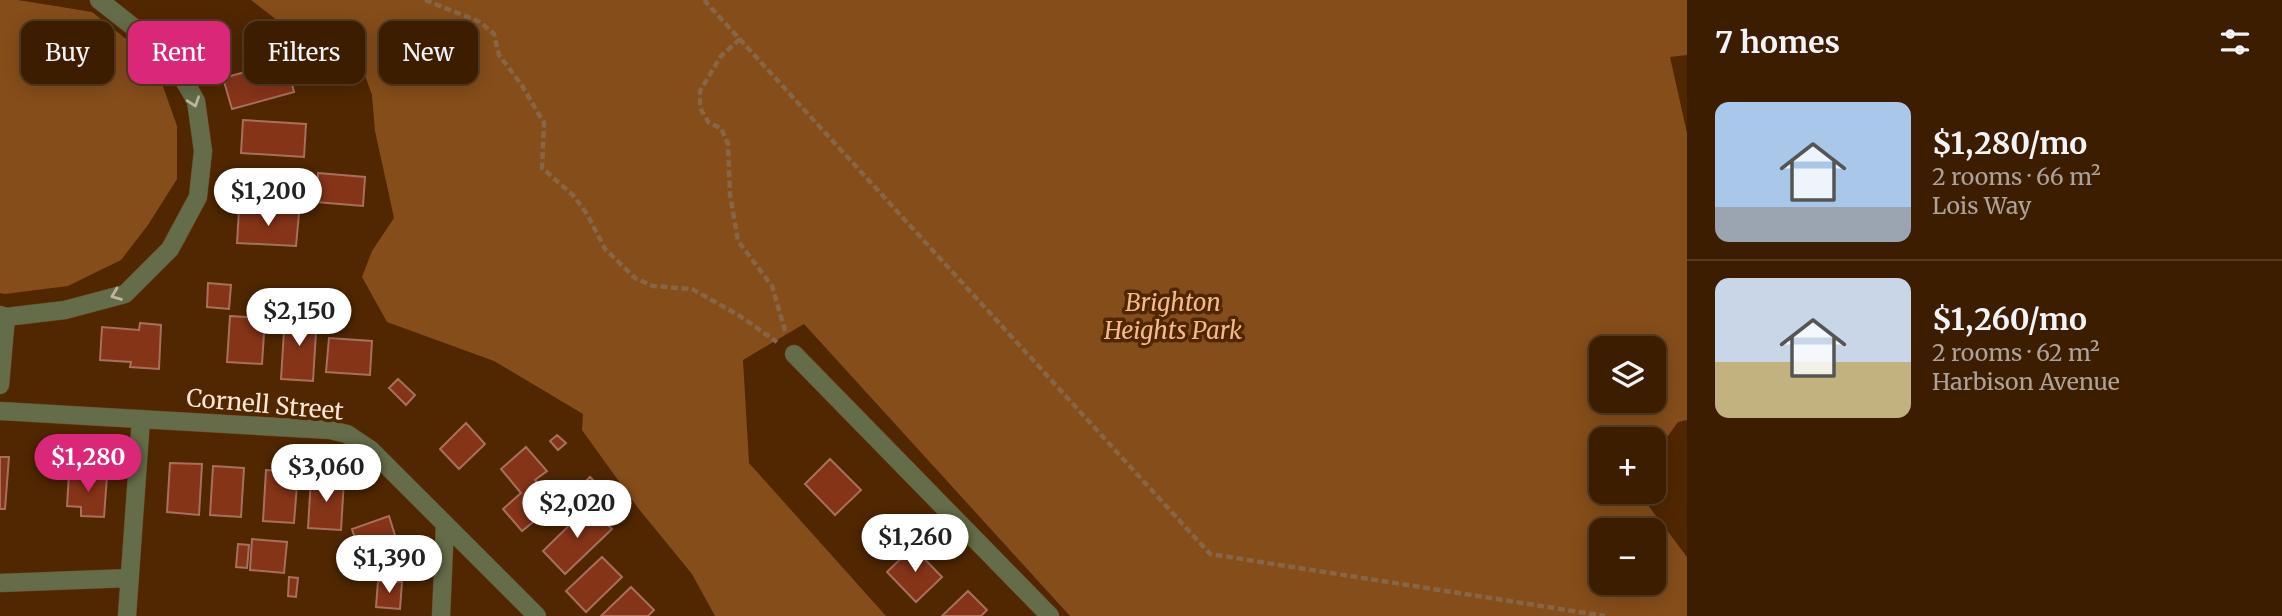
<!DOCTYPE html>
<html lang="en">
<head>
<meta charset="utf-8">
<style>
  :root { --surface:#3c1d00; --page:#43260a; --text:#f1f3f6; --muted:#aca299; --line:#553b22; --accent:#db2777 }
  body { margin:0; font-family:Merriweather,serif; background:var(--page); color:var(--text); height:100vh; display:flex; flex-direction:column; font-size:26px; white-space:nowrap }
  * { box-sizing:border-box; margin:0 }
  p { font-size:23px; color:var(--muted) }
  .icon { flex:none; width:38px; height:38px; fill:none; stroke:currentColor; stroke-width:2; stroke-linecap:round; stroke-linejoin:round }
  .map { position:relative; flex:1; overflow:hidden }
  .panel { display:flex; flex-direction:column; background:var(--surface); width:595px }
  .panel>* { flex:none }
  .top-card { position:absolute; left:21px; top:21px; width:665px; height:63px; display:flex; gap:14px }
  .fabs { position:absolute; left:1589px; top:336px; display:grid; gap:14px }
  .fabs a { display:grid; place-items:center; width:77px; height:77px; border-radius:14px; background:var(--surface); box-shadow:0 4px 18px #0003,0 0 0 2px var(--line); font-size:35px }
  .price { position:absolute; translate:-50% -60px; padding:0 16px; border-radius:24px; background:#fff; color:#222; font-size:23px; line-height:46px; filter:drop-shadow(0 2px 4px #0008) }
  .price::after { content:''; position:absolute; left:50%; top:42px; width:21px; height:16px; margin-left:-10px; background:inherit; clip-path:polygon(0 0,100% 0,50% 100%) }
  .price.current { background:var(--accent); color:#fff }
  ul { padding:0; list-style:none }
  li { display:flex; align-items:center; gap:21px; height:175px; padding:0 28px }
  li+li { border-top:2px solid var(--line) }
  li span { display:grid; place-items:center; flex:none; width:196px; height:140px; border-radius:14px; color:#555 }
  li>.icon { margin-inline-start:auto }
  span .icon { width:84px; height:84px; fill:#fffc; stroke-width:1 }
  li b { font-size:30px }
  h2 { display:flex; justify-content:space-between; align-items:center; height:84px; padding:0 28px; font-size:30px }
  .chip { padding:0 24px; border-radius:14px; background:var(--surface); box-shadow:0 4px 18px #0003,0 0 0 2px var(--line); font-size:24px; line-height:63px }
  .chip.current { background:var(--accent); color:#fff }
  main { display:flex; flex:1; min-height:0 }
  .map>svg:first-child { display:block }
  .green { fill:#854d1a; fill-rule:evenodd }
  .building { fill:#853418; stroke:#a86f5d; stroke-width:2 }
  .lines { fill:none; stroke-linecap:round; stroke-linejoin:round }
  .minor-casing { stroke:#6b4622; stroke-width:19 }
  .path { stroke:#876545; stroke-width:4.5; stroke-dasharray:7 3.5; stroke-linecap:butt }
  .minor { stroke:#646c49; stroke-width:18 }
  .oneway { stroke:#bfb59e }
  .labels { text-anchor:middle; stroke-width:7; stroke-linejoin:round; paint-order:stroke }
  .park-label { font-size:24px; font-style:italic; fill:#f4ba8d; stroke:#502700 }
  .street-label { font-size:24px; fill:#fbe6d6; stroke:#502700 }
</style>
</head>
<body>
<main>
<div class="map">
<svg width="1687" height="616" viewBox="0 0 1687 616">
  <rect width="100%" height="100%" fill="#502700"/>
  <path class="green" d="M0,0H18L92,12L154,61L177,126V179L148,225L121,260L68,286L5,294L0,293Z
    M251,0H1687V55L1670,57L1687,133V420L1678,422L1654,455V439H1601V492H1638L1687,557V616H1070L804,324L743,360L749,463L886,616H715L692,574L638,508L582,430L583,414L494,361L387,322L362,277L372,251L394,218L375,131L372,95L355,48L278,21ZM1654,348V401H1601V348ZM1654,530V583H1601V530Z"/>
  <path class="building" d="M286,61L294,92L232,109L223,78Z
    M243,120L306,124L304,157L241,153Z
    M318,173L365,177L363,206L316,202Z
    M239,210L299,213L296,246L237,243Z
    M208,283L231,285L229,309L207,307Z
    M285,314L317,316L313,381L281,379Z
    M230,316L265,318L262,364L227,362Z
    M140,323L161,325L159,369L130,367L131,362L100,360L102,327L139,330Z
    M329,338L372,341L370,375L326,372Z
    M398,379L415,395L406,405L389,388Z
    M466,423L485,444L459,469L440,449Z
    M557,435L566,443L558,450L550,441Z
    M526,447L547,471L535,480L555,504L522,531L503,509L521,493L501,469Z
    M0,457H9L5,509H0Z
    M830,459L861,490L835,515L805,484Z
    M170,463L202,464L199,515L167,512Z
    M213,466L244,468L241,517L210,515Z
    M266,470L298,472L294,523L263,521Z
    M69,473L107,476L104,517L81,516V507L67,506Z
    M590,477L600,487L591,496L582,485Z
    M311,478L344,480L341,530L308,528Z
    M589,506L612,529L565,574L543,551Z
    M389,516L403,561L366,573L352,529Z
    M252,539L287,542L284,573L250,570Z
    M238,544L249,545L247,568L236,567Z
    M913,547L942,577L916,602L887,572Z
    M602,557L622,577L586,612L566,591Z
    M289,577L298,578L296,597L288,596Z
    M378,581L402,582L400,609L376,607Z
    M631,587L654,610L648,616H601Z
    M968,591L987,610L981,616H942Z"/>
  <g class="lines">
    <defs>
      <path id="minor" d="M0,315L6,317L65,310L125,294L170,249L198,197L203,151L196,101L170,56L99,0
        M794,354L1050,616
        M0,385L6,317
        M0,411L330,430L347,434L371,450L537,616
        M0,583L130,578
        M127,616L141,419
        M441,616L445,524"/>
    </defs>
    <use href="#minor" class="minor-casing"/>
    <path class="path" d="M425,0L480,22L494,34L499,55L521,84L544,123L542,168L573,195L587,214L605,249L635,278L653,286L692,289L740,316L777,342
      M704,0L1210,554L1605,616
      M740,39L721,56L700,91V108L709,123L721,128L728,144L730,195L738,241L772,286L786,334"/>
    <use href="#minor" class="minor"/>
  </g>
  <defs><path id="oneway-chevron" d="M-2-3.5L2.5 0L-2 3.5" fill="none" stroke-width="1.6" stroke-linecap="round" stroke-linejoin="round" transform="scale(1.75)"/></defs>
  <g class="oneway">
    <use href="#oneway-chevron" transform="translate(194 102) rotate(71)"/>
    <use href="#oneway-chevron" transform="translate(116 295) rotate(159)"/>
  </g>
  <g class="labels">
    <g class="park-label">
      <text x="1173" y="311">Brighton<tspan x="1173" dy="28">Heights Park</tspan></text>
    </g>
    <g class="street-label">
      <text transform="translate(265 405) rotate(5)" y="8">Cornell Street</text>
    </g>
  </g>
</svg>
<div class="fabs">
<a><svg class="icon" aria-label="layers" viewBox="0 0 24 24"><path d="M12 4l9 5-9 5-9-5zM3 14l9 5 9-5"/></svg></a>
<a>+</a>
<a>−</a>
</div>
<b class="price" style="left:268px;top:228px">$1,200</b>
<b class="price" style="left:299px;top:348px">$2,150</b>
<b class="price current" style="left:88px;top:494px">$1,280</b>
<b class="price" style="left:326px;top:504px">$3,060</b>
<b class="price" style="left:577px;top:540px">$2,020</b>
<b class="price" style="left:915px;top:574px">$1,260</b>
<b class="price" style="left:389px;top:595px">$1,390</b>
<div class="top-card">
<a class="chip">Buy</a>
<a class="chip current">Rent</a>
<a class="chip">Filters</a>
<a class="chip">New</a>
</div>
</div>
<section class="panel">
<h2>7 homes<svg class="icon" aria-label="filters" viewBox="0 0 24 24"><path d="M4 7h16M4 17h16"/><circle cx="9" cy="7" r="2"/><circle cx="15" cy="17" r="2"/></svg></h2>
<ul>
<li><span style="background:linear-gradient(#a9c7e8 75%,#9aa5b1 0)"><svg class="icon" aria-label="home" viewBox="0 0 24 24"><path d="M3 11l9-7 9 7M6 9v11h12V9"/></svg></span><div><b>$1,280/mo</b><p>2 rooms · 66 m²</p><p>Lois Way</p></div></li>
<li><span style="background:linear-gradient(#c9d6e8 60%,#c2b280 0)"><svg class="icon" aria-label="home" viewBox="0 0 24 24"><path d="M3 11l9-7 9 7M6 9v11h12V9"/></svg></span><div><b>$1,260/mo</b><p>2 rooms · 62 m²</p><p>Harbison Avenue</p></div></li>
</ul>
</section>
</main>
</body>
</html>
